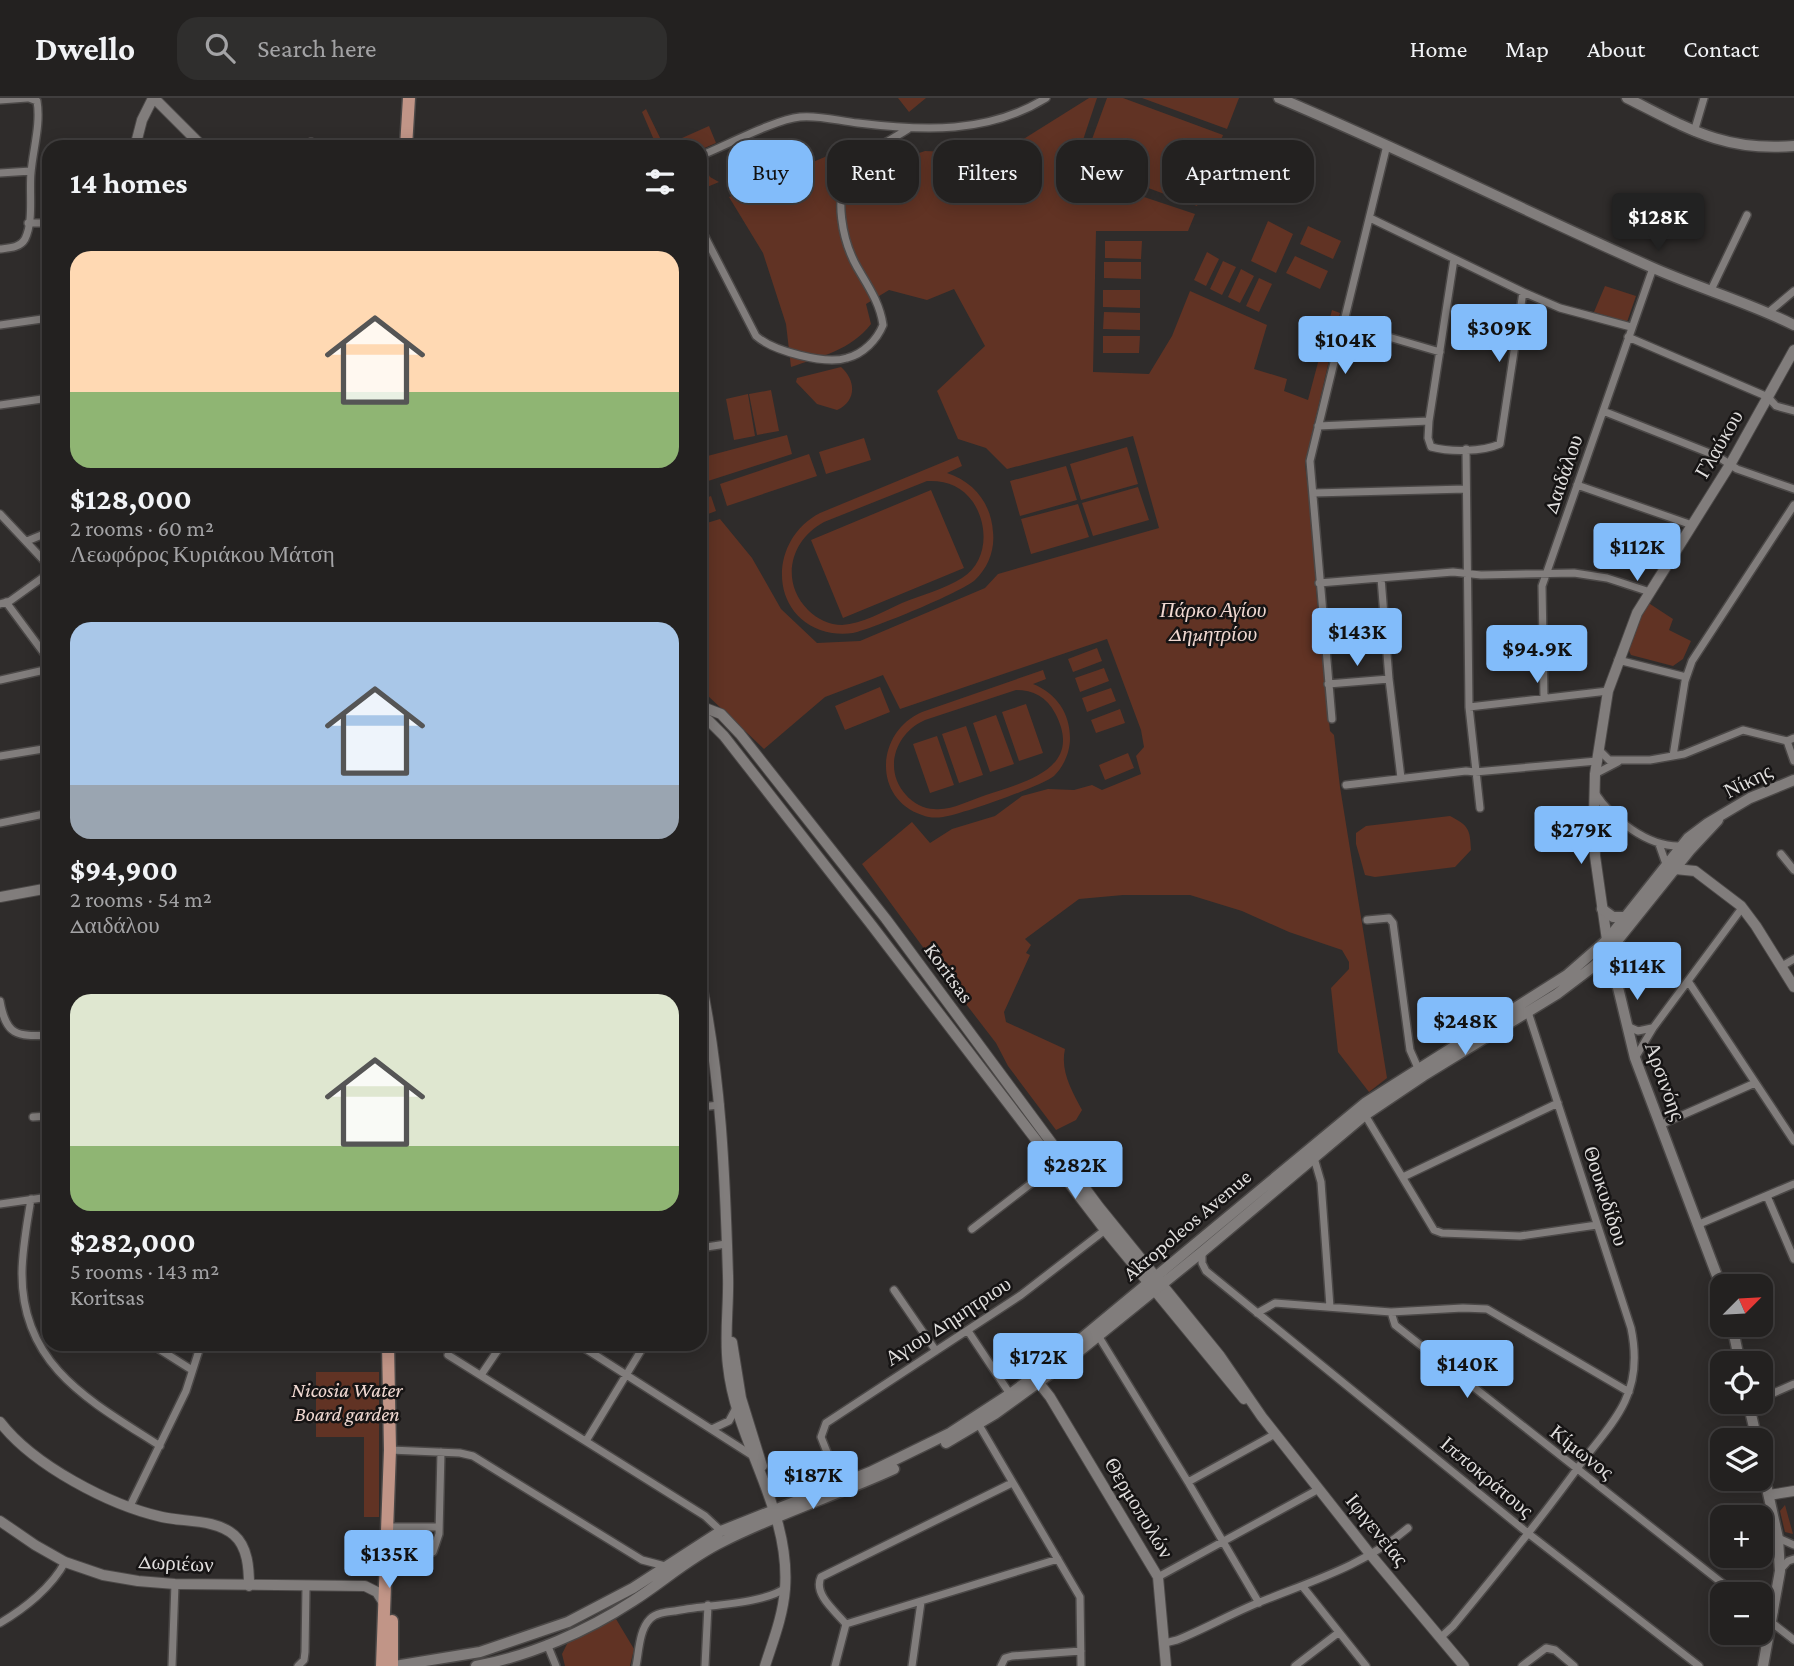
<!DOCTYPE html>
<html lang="en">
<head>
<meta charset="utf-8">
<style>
  :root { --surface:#232120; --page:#2f2e2d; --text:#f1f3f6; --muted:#a3a3a5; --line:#403e3e; --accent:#82bcfa }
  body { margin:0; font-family:"Crimson Pro",serif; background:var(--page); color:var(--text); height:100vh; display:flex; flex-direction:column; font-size:26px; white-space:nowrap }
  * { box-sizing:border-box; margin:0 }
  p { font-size:23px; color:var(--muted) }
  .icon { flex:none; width:38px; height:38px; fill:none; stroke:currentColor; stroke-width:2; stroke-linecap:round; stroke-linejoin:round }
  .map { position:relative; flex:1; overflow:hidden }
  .side { position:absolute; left:42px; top:42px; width:665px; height:1211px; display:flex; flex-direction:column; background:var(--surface); border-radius:21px; box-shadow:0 4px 18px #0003,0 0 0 2px var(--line) }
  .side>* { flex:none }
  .hud { position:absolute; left:728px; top:42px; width:665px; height:63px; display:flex; gap:14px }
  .needle { width:46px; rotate:66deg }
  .buttons { position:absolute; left:1710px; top:1176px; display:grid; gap:14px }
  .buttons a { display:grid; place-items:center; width:63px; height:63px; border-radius:14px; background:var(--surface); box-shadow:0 4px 18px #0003,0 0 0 2px var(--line); font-size:35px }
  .price { position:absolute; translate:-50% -60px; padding:0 16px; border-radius:7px; background:var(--accent); color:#111; font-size:23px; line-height:46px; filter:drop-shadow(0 2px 4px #0008) }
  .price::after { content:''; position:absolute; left:50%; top:42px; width:21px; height:16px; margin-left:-10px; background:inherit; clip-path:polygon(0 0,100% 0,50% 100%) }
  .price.active { background:#222; color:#fff }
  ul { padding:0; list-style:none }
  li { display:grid; align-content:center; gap:14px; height:371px; padding:0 28px }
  li span { display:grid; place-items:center; height:217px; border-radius:21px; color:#555 }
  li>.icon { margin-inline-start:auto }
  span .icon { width:126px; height:126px; fill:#fffc; stroke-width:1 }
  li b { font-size:30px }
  h2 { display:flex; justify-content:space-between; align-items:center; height:84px; padding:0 28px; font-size:30px }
  .tag { padding:0 24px; border-radius:21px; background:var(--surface); box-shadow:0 4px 18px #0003,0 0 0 2px var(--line); font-size:24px; line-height:63px }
  .tag.active { background:var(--accent); color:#111 }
  header { display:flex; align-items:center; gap:42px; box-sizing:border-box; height:98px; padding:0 35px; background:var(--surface); border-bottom:2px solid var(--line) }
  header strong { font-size:33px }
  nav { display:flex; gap:38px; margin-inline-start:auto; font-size:24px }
  .search { width:490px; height:63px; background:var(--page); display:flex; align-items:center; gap:18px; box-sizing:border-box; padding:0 24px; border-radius:21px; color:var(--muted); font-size:26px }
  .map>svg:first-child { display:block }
  .green { fill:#613324; fill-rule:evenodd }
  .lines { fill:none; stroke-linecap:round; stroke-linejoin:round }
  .minor-casing { stroke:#4b4847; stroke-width:10 }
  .tertiary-casing { stroke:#4b4847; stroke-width:12 }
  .secondary-casing { stroke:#4b4847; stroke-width:13 }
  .primary-casing { stroke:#4b4847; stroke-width:15 }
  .minor { stroke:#817d7c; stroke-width:7 }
  .tertiary { stroke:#817d7c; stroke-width:10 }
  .secondary { stroke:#817d7c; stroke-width:10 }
  .primary { stroke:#c19587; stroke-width:12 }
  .labels { text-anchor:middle; stroke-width:5; stroke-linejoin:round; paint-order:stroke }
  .street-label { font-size:21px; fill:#dfdddc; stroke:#161414 }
  .park-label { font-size:21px; font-style:italic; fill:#f0d8d1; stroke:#161414 }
</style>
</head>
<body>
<header>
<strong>Dwello</strong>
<div class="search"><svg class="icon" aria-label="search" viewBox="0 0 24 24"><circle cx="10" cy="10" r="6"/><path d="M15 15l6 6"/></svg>Search here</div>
<nav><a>Home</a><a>Map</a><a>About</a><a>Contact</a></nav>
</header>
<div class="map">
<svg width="1794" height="1568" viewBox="0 0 1794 1568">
  <rect width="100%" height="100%" fill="#2f2c2b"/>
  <path class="green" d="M898,0H926L909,14Z
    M1089,0H1097L1072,75L1195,116L1188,133H1096L1093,274L1149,276L1172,238L1190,193L1267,227L1254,271L1287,281L1284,293L1308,302L1332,212L1340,215L1305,366L1314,441L1316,492L1330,633L1334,637L1340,689L1387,980L1369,994L1338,954L1331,890L1349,871V864L1342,852L1289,834L1242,813L1190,797H1123L1079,801L1025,841L1031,847L1026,855L1030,857L1004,914L1006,924L1065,951C1060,973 1072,993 1082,1012L1076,1022L1056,1032L1008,968L996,945L939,871L862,766L912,724L930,745L952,731L995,718L1022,698L1048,691L1074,692L1092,687L1102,692L1141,676L1136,658L1144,649L1141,632L1107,541L900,611L883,577L825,599L764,651L706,596H700V427L720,421L752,460L781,511L817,545L860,543L985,490L998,476L1159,430L1133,338L1007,371L986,350L958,341L937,293L985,248L954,191L927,202L889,192L866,206L871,226C851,252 820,259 791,269L786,226L763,155L729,99L856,46L887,66L925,53L973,55L1022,42Z
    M1107,0H1123L1223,37L1197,108L1083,66Z
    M1142,0H1239L1227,31Z
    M646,11L664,48L709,28L716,45L700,52V49H657L642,14Z
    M700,66H703L710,79L719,84L700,92Z
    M1268,123L1293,136L1276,175L1251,163Z
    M1308,128L1341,143L1333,161L1300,146Z
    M1105,143H1142L1141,161L1105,160Z
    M1207,154L1219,161L1206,188L1194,182Z
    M1295,158L1328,173L1320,191L1286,175Z
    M1223,163L1236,169L1222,197L1210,191Z
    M1104,164H1141V181L1104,180Z
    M1241,171L1254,178L1240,205L1228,199Z
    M1259,180L1272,186L1259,214L1246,208Z
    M1605,188L1636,198L1627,224L1594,214Z
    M1103,192H1140V210L1103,209Z
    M1104,214L1140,215V232L1103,231Z
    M1103,238H1140L1139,255H1103Z
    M841,269C856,282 857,303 837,312L817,306L796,284L797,280Z
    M771,292L779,333L757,337L749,296Z
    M748,296L755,338L734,342L726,301Z
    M787,337L792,356L708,383L705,392L700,394V360Z
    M864,340L871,362L826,376L819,354Z
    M1127,349L1138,386L1081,402L1070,366Z
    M809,356L817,378L727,408L720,386Z
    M958,358L962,368L947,375C974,384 991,405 993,434C995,452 988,470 975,482C962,494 872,531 853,535C846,536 839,536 832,535C769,524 766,443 820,415ZM927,383C946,382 962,388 973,404C989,428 988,464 962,480C944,491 922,497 902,505C884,513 862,526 842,527C830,527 817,521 808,512C780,484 790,442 824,424Z
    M1066,368L1077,402L1020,418L1010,383Z
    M1138,389L1149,422L1093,438L1082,405Z
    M931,392L964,470L843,520L811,442Z
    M711,398L716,413L700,419V402Z
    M1078,406L1089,439L1031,456L1021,421Z
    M1647,504L1673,521L1669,532L1691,543L1683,561L1673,568L1631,557L1627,549Z
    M1097,550L1102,563L1073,574L1068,561Z
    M1104,570L1109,583L1080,594L1075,580Z
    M1043,572L1046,581L1033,586C1056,595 1070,615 1070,640C1070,654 1064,668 1054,678C1042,688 960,717 943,719C936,720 929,720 922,717C872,700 876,634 922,614ZM1016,592C1033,592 1047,599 1055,615C1085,671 1024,684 986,697C970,702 951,713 934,711C924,711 913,705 906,697C883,672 895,635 925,622Z
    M880,589L890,614L845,632L835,608Z
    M1111,590L1116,603L1087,614L1082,600Z
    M1026,606L1043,655L1019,663L1002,614Z
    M1120,611L1125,625L1096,635L1091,622Z
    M996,617L1014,666L990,674L973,625Z
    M966,628L983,677L959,685L942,636Z
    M937,638L954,687L930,695L913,646Z
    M1128,655L1134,670L1105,682L1099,667Z
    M1450,718C1469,728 1470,731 1471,752L1455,769L1375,779L1365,777L1356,746V735L1366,728Z
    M316,1274H379V1419H364V1339H316Z
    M1785,1407L1793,1436L1785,1434L1780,1413Z
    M616,1521L634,1551L630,1568H565L562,1556L568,1544Z"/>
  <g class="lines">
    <defs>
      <path id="minor" d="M0,2L27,0
        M1694,34L1704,0
        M311,49V44
        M700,58C725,48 776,21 800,19C819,17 839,23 858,25C923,33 988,36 1046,0
        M0,75L31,73
        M1370,120L1523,194L1560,210L1631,229
        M28,125H49
        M700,129L756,238C773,253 825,267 847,260C863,256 877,242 883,227C880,205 868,188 857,169C843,144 832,97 851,71C864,54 890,43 908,31
        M0,151C8,150 20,150 25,141C34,123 29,94 31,75C33,51 41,26 37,3L29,0
        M1454,161L1429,323L1428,340L1431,349C1450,354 1482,354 1500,346L1523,194
        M1711,192L1747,117
        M1769,214L1794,193
        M1344,226L1440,254
        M0,227L49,220
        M1628,239L1768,299L1776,308L1794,313
        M0,307L49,300
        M1603,313L1717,358L1737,371L1794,391
        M1318,328L1429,323
        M1466,351L1469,609L1480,710
        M1577,387L1692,427
        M1313,395L1466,391
        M0,416L49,468
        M27,443L49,434
        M1381,480L1389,581L1401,680
        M1319,485L1453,474L1481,477L1574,475L1607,480L1650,494
        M6,504L49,562
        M0,506L10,503L49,475
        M1618,562L1686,579
        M0,582L49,571
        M1328,586L1389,581
        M1544,600L1542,488L1653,170
        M1469,609L1608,593
        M1332,621L1310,363L1387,47
        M1787,643L1794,663
        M1599,652L1609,662H1650L1684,656L1743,632L1787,643L1794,640
        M0,658L49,650
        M1673,658L1685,583L1692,563L1794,407
        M1595,676L1618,664
        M1346,687L1466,673L1475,674L1597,663
        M1595,695C1612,721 1648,749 1680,748
        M0,725L49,715
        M1594,739L1605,726L1621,724
        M1659,746L1666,766
        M1781,756L1794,772
        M1367,822L1389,820L1393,825L1410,952L1418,970
        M1782,868L1794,861
        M1688,883L1794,1043
        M0,903C6,937 16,939 49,937
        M1627,928L1638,933L1652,930
        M1635,960L1653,930L1742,810
        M700,1009L720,1007
        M1365,1017L1434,1132L1442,1135L1520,1138L1597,1127
        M33,1019L49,1018
        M1660,1027L1755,985
        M1314,1060L1321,1084L1330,1209
        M1403,1079L1558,1005
        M1767,1098L1794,1161
        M31,1101C27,1126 22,1151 22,1176C22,1269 92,1304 160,1348
        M0,1106L49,1099
        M1697,1127L1794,1086
        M972,1131L1055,1067
        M700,1150L726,1146
        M1202,1155V1165L1206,1173L1529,1436L1699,1568
        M894,1192L936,1253
        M1391,1214L1395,1227L1736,1496
        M1257,1215L1275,1205L1391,1214L1463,1210L1487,1211L1629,1294
        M968,1233L1010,1296
        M1099,1239L1188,1384L1259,1505
        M151,1246L192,1272
        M578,1246L753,1358
        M448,1257L705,1418L721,1433
        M481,1277L502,1246
        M1751,1316L1769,1297L1794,1286
        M979,1327L1080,1499L1081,1568
        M712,1331L729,1323L736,1310
        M586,1343L645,1246
        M390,1352L460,1355L473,1358L642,1462L665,1468
        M1188,1384L1275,1336
        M840,1387L821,1339L826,1325L1021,1197L1105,1132
        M130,1408L186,1293L201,1246
        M387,1429H439
        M1778,1440L1794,1447
        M433,1454L439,1436L441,1354
        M1781,1471L1788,1463L1794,1461
        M1158,1479L1319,1391
        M1303,1489L1366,1568
        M1760,1510L1774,1514
        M1771,1524L1794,1542
        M0,1525C24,1511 52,1489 65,1464
        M846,1526C835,1513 813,1496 821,1479L1012,1385
        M846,1526L1058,1461
        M1440,1540L1453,1528C1497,1475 1541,1421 1582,1364C1596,1345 1615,1325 1625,1303C1636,1280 1636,1254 1631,1230L1528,914
        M1165,1545L1177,1542C1205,1531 1232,1515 1260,1504C1312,1483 1365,1467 1408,1430
        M547,1546L556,1568
        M172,1568L175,1486
        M298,1568L304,1562L305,1554L306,1489
        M636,1568C639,1554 639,1532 650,1521C656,1515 666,1514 675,1513C704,1507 765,1506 785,1490
        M705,1568L708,1507
        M835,1568L846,1526
        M912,1568L921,1504
        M1001,1568L1005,1560L1012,1558L1081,1553
        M1295,1568L1338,1535
        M1522,1568L1546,1550L1555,1552L1574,1568"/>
      <path id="tertiary" d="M154,0L203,49
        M135,49L142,22L153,0
        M700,608L721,616L740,636L886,821L1099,1109L1220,1258L1262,1319L1370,1456L1464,1568
        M700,617L709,623L724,638L870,825L1105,1132L1244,1301
        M1675,771L1695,773L1741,808L1756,828L1794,889
        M0,799L49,790
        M1607,842L1595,758L1594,718L1595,676L1608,593L1637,515L1731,365L1794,252
        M700,879C721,977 725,1077 728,1178C729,1208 724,1238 728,1268C736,1345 791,1411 785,1491C783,1518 773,1543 765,1568
        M732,1244L741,1300L762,1368
        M1039,1285L1050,1299L1158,1479L1166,1568
        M0,1324C33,1367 109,1407 162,1419C184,1424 216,1421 234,1437C248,1449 249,1471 249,1488
        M1769,1397L1794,1393
        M0,1423L35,1447L65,1464L103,1477L138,1483L175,1486L365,1488L377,1494L384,1505"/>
      <path id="secondary" d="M1279,0C1405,53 1527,114 1651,169C1698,190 1748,204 1794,227
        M1627,0C1687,30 1724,54 1794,48
        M1602,811L1613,819H1625
        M1608,848L1635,960L1722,1191
        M1732,1227L1740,1265
        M1748,1304L1757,1342
        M946,1345L995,1316L1061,1268L1202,1154L1365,1017L1423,978L1557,896L1594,868L1609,853L1690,752L1718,722
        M1760,1359L1778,1440L1780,1473L1763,1568
        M395,1568L480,1554L568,1524L633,1490L721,1433L870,1374L950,1335L1010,1296L1048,1268L1365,1005L1567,877L1607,842L1688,740L1708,725L1750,700L1794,682
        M476,1568C530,1558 587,1533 633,1503C663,1484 689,1460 722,1444C777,1416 837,1397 894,1371"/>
      <path id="primary" d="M406,49L409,0
        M392,1523V1568
        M382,1568L390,1352L388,1246"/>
    </defs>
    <use href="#minor" class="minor-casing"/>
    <use href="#tertiary" class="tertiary-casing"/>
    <use href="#secondary" class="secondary-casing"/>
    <use href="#primary" class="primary-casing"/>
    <use href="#minor" class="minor"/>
    <use href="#tertiary" class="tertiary"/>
    <use href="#secondary" class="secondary"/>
    <use href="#primary" class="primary"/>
  </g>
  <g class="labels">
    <g class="street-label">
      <text transform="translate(1719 346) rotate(-60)" y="7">Γλαύκου</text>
      <text transform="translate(1563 376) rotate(-71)" y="7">Δαιδάλου</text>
      <text transform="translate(1748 683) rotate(-27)" y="7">Νίκης</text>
      <text transform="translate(949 875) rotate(54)" y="7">Koritsas</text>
      <text transform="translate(1665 983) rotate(70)" y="7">Αρσινόης</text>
      <text transform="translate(1606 1098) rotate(72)" y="7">Θουκυδίδου</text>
      <text transform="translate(1187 1127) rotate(-40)" y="7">Akropoleos Avenue</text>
      <text transform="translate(948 1223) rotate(-33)" y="7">Αγιου Δημητριου</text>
      <text transform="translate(1582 1354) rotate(38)" y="7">Κίμωνος</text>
      <text transform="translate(1487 1379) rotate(40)" y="7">Ιπποκράτους</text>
      <text transform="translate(1139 1410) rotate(59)" y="7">Θερμοπυλών</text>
      <text transform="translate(1377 1432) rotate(51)" y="7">Ιφιγενείας</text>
      <text transform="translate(176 1465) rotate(3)" y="7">Δωριέων</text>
    </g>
    <g class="park-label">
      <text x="1213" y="519">Πάρκο Αγίου<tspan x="1213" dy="24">Δημητρίου</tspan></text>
      <text x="347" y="1299">Nicosia Water<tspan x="347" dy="24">Board garden</tspan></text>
    </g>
  </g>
</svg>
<div class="buttons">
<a><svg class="needle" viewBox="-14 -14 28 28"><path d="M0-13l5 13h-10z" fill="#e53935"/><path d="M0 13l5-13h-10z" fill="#a3a3a5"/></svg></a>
<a><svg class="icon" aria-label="locate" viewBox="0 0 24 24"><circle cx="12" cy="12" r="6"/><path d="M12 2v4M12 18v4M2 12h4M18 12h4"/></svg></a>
<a><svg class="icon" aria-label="layers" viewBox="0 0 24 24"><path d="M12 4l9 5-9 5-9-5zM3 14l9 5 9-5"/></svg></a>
<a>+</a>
<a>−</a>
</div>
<b class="price active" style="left:1658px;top:155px">$128K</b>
<b class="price" style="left:1499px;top:266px">$309K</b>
<b class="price" style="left:1345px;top:278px">$104K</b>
<b class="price" style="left:1637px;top:485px">$112K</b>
<b class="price" style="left:1357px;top:570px">$143K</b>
<b class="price" style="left:1537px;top:587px">$94.9K</b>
<b class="price" style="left:1581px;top:768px">$279K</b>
<b class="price" style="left:1637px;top:904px">$114K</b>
<b class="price" style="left:1465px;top:959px">$248K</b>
<b class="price" style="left:1075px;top:1103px">$282K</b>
<b class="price" style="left:1038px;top:1295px">$172K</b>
<b class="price" style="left:1467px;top:1302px">$140K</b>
<b class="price" style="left:813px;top:1413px">$187K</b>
<b class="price" style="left:389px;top:1492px">$135K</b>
<div class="hud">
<a class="tag active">Buy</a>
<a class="tag">Rent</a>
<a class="tag">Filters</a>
<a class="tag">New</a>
<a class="tag">Apartment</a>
</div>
<section class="side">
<h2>14 homes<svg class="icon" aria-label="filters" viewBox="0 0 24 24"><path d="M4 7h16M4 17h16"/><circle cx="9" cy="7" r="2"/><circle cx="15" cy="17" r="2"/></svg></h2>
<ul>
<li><span style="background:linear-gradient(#ffd9b3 65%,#8fb573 0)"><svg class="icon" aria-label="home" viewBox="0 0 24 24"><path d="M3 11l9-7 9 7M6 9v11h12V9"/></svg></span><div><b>$128,000</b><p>2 rooms · 60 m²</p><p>Λεωφόρος Κυριάκου Μάτση</p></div></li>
<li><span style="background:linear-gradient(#a9c7e8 75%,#9aa5b1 0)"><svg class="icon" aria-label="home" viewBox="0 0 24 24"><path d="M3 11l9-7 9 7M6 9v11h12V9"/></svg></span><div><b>$94,900</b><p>2 rooms · 54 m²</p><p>Δαιδάλου</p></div></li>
<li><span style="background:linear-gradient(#dfe7d0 70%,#8fb573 0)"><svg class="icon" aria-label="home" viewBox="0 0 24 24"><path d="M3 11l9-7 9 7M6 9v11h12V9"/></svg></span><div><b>$282,000</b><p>5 rooms · 143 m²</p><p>Koritsas</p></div></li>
</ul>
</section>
</div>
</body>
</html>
